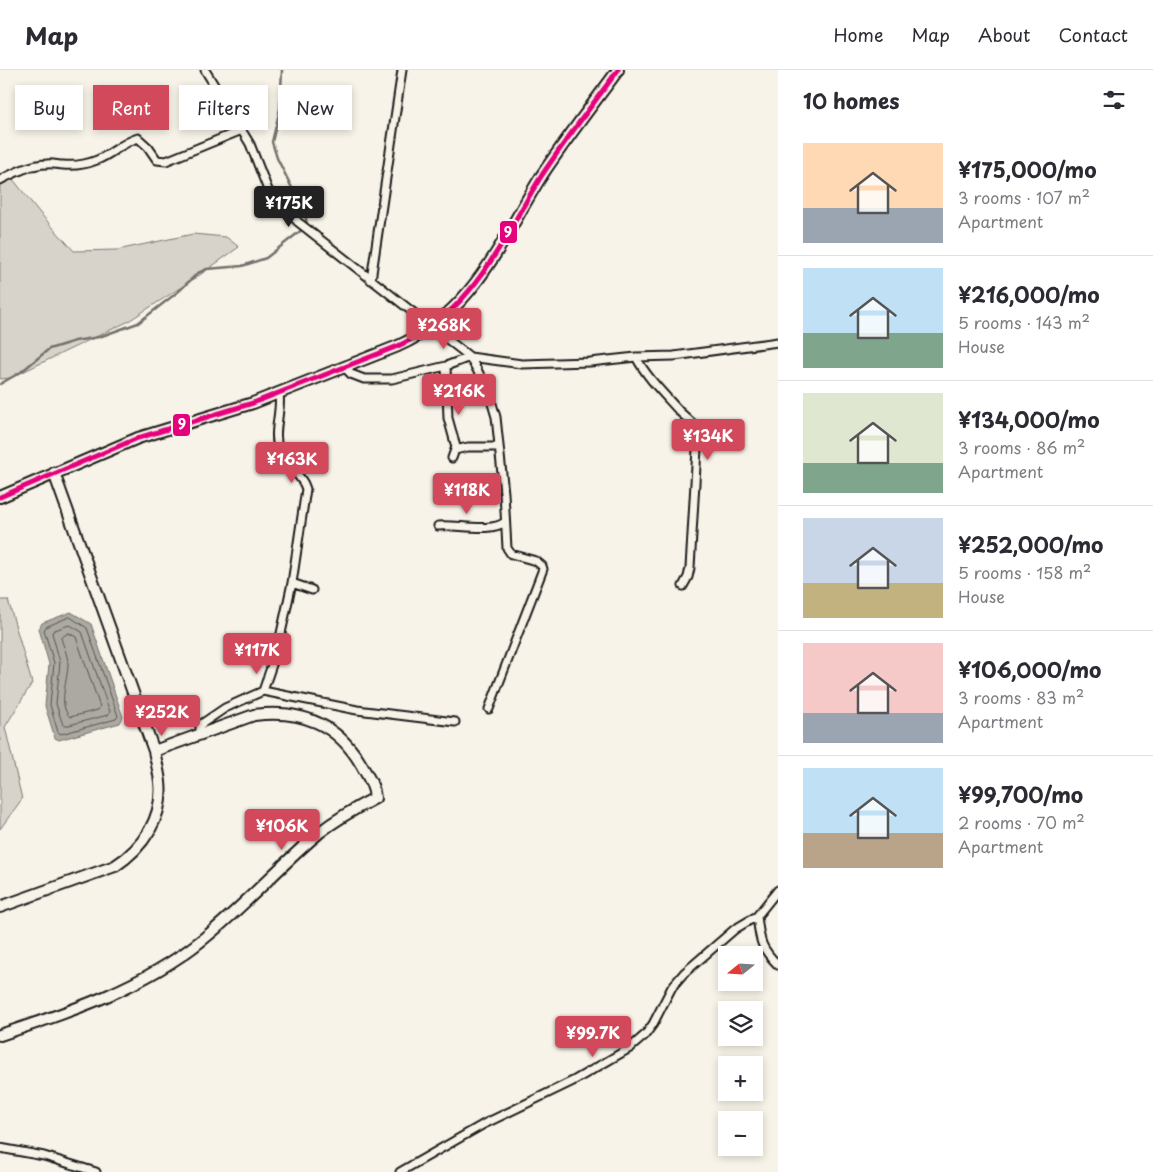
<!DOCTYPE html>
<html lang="en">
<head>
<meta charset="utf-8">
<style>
  :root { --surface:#fff; --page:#f2f2f3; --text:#2b2b33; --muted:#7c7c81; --line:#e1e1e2; --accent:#d1495b }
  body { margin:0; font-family:"Playpen Sans",sans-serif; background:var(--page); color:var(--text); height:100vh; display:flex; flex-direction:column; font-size:19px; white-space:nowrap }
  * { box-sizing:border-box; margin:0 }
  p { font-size:16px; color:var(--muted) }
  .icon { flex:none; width:28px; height:28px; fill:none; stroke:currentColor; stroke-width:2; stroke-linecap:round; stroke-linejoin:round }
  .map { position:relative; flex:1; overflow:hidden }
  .drawer { display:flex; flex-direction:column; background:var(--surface); width:375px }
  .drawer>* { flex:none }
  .guide { position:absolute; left:15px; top:15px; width:475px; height:45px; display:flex; gap:10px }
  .needle { width:32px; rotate:252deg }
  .buttons { position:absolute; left:718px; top:876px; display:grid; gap:10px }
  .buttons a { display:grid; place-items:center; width:45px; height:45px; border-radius:0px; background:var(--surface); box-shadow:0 2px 8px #0003; font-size:25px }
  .price { position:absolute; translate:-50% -42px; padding:0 11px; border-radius:5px; background:var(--accent); color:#fff; font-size:16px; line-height:32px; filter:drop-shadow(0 1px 2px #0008) }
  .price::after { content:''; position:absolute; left:50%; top:30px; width:15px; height:11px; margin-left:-8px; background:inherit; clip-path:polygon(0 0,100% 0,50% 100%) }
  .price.active { background:#222; color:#fff }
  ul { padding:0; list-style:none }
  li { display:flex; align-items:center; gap:15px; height:125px; padding:0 25px }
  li+li { border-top:1px solid var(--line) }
  li span { display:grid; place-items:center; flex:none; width:140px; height:100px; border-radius:0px; color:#555 }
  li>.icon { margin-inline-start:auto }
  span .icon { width:60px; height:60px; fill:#fffc; stroke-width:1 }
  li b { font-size:21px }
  h2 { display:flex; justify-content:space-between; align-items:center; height:60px; padding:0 25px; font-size:21px }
  .tag { padding:0 18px; border-radius:0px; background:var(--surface); box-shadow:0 2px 8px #0003; font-size:18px; line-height:45px }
  .tag.active { background:var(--accent); color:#fff }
  header { display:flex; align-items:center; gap:30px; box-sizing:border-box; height:70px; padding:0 25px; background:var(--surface); border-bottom:1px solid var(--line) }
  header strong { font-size:24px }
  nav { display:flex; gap:28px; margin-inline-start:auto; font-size:18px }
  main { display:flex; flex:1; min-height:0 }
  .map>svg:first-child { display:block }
  .green { fill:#d7d3cb; stroke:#7a7874 }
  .water { fill:#aca9a2; stroke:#72716c }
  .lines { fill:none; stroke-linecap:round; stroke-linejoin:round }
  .shore { stroke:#565452; stroke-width:1 }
  .stream { stroke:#72716c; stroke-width:2.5 }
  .street-casing { stroke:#1c1c1c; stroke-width:11 }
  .secondary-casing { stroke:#1c1c1c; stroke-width:14 }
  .street { stroke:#f7f3e8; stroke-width:7 }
  .secondary { stroke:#f7f3e8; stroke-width:10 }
  .bus-1-casing { stroke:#f7f3e8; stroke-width:9 }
  .bus-1 { stroke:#e5007d; stroke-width:5 }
  .line-badge { stroke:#f7f3e8; stroke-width:2 }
  .badge-label { font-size:14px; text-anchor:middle; font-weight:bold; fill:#fff }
</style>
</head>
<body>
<header>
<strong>Map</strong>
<nav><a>Home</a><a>Map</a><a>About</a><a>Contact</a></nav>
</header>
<main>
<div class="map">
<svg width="778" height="1102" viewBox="0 0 778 1102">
  <rect width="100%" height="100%" fill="#f7f3e8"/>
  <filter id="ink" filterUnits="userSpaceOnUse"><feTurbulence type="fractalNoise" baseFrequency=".02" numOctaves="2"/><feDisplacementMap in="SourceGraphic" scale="10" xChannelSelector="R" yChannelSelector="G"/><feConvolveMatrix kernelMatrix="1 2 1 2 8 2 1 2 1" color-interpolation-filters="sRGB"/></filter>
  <g filter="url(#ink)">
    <path class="green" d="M12,108L39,142L74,181L117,180L193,164L226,167L239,177L197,207L127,252L10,308L0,309V112Z
      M0,530H8L32,613L5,657L22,729L0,759Z"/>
    <path class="water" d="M71,542L91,554L123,647L120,653L59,670L55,668L45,636L49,594L39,559L42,553Z"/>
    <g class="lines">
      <path class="shore" d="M70,547L87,558L118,646L116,649L61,664L58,662L50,635L54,593L44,560L46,557Z
        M70,555L82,562L110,642L108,645L65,656L63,655L56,634L60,592L52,563L53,561Z
        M69,563L76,567L100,637L98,640L70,647C57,635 68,610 68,594C68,585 63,576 61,568Z"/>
      <path class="stream" d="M0,314L21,302L49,279L75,271L99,267L138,253L179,221L198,203L207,199L242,196L266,188L303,159L307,154L305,144L277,88L272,72L280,39L282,0"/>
      <defs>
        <path id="street" d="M205,0L250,74L268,120L298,152L470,287L488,320L496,347L504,423L507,478L511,484L536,491L542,496L543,499L489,639
          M0,110C14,103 31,94 47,94C52,93 58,95 63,95C73,96 87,94 97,90C112,84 123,72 138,68L148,77L157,90L166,91L242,60
          M371,210L402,0
          M636,287C647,308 665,325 680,342C687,349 695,353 698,362L690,498L688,507L683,516
          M446,296L448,348L456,377L452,388
          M344,297L351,304L364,309H392L446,296L470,287L522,294L590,292L636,287L674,286L778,272
          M455,380L468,377H499
          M438,456C456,454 491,463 505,452
          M292,513L312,520
          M263,621L357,640L455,652
          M200,664V655L225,638L263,621L278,577L292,513L306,419C302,404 285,396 279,381C272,362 282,342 279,323
          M778,820L757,846C760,871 760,877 778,895
          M0,1078L44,1086L96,1102
          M400,1102L484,1054L573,1011L630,978L645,965L653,954L672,917L684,903L735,859L757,846"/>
        <path id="secondary" d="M0,427L138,368L253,333L398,276C475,241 500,172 542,105C566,69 593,34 618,0
          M0,837L115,796C143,778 164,747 160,712C159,702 156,691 154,681L54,403
          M0,965C70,942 144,917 202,870C244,837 279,796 320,762C337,749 356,738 375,728C374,715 368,707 362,696C338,654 302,639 254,645L154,681"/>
      </defs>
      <use href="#street" class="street-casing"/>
      <use href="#secondary" class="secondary-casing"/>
      <use href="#street" class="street"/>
      <use href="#secondary" class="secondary"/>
      <defs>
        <path id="bus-1" d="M0,427L138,368L253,333L398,276C475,241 500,172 542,105C566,69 593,34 618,0"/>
      </defs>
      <use href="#bus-1" class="bus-1-casing"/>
      <use href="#bus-1" class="bus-1"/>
    </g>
  </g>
  <g class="line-badge">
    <rect x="499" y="150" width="19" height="24" rx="5" fill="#e5007d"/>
    <rect x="172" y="343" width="19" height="24" rx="5" fill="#e5007d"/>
  </g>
  <g class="badge-label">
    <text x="508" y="167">9</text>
    <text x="182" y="359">9</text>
  </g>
</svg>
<div class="buttons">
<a><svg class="needle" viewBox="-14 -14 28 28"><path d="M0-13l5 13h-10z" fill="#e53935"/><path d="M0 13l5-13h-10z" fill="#7c7c81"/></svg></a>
<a><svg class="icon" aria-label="layers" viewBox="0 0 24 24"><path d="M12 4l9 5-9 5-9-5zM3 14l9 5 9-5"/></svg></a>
<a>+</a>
<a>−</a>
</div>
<b class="price active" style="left:289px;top:158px">¥175K</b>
<b class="price" style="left:444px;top:280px">¥268K</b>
<b class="price" style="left:459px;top:346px">¥216K</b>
<b class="price" style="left:708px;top:391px">¥134K</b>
<b class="price" style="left:292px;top:414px">¥163K</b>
<b class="price" style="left:467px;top:445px">¥118K</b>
<b class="price" style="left:257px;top:605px">¥117K</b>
<b class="price" style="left:162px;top:667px">¥252K</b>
<b class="price" style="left:282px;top:781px">¥106K</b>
<b class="price" style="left:593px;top:988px">¥99.7K</b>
<div class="guide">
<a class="tag">Buy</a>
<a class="tag active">Rent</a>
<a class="tag">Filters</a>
<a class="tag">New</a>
</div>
</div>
<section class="drawer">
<h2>10 homes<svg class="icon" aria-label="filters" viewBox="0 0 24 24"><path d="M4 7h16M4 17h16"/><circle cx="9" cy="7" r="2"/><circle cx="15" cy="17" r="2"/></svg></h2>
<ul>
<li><span style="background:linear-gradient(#ffd9b3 65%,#9aa5b1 0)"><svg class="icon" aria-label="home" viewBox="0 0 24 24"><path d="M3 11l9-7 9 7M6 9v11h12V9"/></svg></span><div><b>¥175,000/mo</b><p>3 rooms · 107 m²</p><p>Apartment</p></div></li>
<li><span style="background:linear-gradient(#bfe0f5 65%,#7fa58c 0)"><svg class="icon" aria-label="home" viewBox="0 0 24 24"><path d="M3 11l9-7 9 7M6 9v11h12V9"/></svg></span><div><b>¥216,000/mo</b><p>5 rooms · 143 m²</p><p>House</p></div></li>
<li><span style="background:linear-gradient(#dfe7d0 70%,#7fa58c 0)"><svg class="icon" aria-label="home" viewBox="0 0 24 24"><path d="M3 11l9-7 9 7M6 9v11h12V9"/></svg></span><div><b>¥134,000/mo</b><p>3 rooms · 86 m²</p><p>Apartment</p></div></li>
<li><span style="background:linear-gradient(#c9d6e8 65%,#c2b280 0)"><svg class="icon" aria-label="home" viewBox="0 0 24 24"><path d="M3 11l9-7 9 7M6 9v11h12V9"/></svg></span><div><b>¥252,000/mo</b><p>5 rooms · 158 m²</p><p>House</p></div></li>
<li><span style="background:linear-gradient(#f6c9c9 70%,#9aa5b1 0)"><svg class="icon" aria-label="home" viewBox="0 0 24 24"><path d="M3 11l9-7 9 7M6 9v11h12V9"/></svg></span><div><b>¥106,000/mo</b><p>3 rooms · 83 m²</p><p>Apartment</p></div></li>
<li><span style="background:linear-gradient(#bfe0f5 65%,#b9a48a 0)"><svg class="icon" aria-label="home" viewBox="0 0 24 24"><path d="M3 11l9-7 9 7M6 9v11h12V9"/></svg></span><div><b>¥99,700/mo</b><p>2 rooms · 70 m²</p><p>Apartment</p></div></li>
</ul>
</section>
</main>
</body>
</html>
